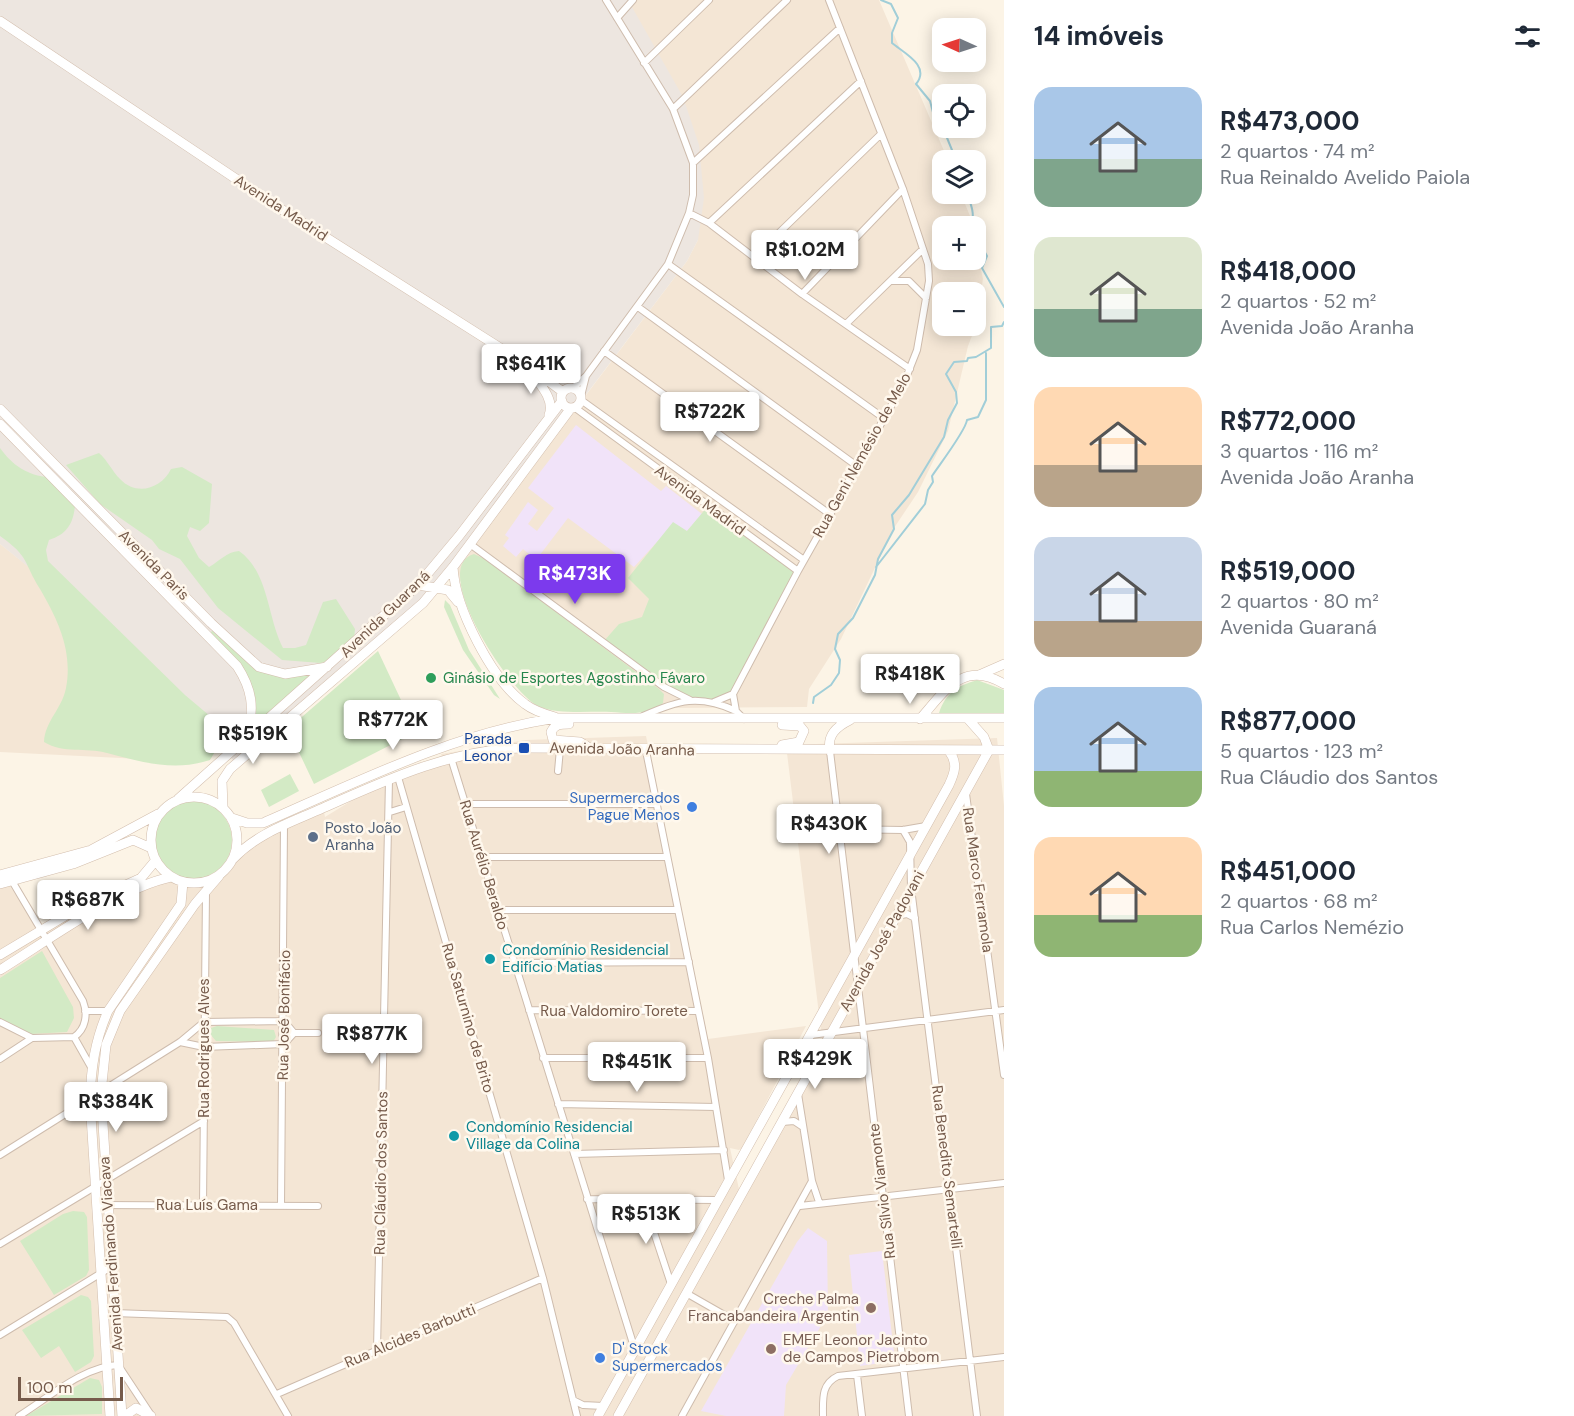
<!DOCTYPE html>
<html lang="pt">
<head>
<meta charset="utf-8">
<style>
  :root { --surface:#fff; --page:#f6f6f7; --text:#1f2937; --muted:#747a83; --accent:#7c3aed }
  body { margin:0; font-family:"DM Sans",sans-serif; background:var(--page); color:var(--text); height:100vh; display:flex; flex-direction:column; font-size:22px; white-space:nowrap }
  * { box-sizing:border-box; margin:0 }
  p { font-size:20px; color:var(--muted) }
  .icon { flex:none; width:33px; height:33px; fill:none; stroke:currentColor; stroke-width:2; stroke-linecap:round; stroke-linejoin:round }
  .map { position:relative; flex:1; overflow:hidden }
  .details { display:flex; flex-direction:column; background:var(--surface); width:570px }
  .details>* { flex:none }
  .needle { width:39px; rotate:273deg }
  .fabs { position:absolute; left:932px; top:18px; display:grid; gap:12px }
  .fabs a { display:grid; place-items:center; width:54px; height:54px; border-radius:12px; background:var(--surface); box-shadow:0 3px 15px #0003; font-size:30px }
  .scale { position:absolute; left:18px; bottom:15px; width:105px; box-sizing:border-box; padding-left:6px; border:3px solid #765b4b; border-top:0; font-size:16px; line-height:21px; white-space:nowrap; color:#765b4b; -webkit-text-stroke:4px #fff8ed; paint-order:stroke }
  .price { position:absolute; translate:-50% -51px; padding:0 14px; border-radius:6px; background:#fff; color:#222; font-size:20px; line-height:39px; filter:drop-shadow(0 2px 3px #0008) }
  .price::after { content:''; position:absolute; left:50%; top:36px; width:18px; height:14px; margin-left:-9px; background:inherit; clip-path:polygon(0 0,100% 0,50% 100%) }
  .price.on { background:var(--accent); color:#fff }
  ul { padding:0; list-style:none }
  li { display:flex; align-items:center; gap:18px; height:150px; padding:0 30px }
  li span { display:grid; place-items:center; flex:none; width:168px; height:120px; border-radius:18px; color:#555 }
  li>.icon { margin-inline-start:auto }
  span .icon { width:72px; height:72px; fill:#fffc; stroke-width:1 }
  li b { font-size:26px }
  h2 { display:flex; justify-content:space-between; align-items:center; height:72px; padding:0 30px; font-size:26px }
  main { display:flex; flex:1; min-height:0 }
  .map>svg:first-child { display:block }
  .residential { fill:#f4e6d5; fill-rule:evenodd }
  .industrial { fill:#ede6e0 }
  .education { fill:#f1e3f9 }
  .green { fill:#d3eac5 }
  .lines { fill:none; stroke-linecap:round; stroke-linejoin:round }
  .stream { stroke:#a1ced8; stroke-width:2 }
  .street-casing { stroke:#cebcad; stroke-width:8 }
  .secondary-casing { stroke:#d3bead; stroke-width:10 }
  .street { stroke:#fff; stroke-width:6 }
  .secondary { stroke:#fff; stroke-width:9 }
  .leisure-dot { fill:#2e9e5b; stroke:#fff8ed; stroke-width:2 }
  .transit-dot { fill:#1a4fb4; stroke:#fff8ed; stroke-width:2 }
  .shop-dot { fill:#3f7fe0; stroke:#fff8ed; stroke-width:2 }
  .service-dot { fill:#5c6f8a; stroke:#fff8ed; stroke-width:2 }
  .culture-dot { fill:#0f9aa8; stroke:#fff8ed; stroke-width:2 }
  .education-dot { fill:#8d6e63; stroke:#fff8ed; stroke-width:2 }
  .labels { text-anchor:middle; stroke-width:5; stroke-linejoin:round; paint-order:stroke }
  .street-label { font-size:15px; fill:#765b4b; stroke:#fff8ed }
  .leisure-label { font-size:15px; fill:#27864d; stroke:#fff8ed; text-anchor:start }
  .transit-label { font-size:15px; fill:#164399; stroke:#fff8ed; text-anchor:end }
  .shop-label { font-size:15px; fill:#366cbe; stroke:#fff8ed; text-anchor:end }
  .service-label { font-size:15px; fill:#4e5e75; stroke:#fff8ed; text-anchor:start }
  .culture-label { font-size:15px; fill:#0d838f; stroke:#fff8ed; text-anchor:start }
  .education-label { font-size:15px; fill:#785e54; stroke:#fff8ed; text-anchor:end }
</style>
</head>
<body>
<main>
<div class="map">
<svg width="1004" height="1416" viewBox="0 0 1004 1416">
  <rect width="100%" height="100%" fill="#fcf4e6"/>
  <path class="residential" d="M628,0H879L948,160H942V194H961L970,216L972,226H942V260H975V241L983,279L975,328L968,346L948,431L918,492L894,528L841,639L809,689L807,707L557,709L492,646L455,569L687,261L698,240ZM942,292H975V326H942Z
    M0,544L120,639L181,761L0,752Z
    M646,736L708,1039L806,1026L742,1148L739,1150L730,1148L742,1203L824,1055L786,745L997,738L1004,806V1416H0V872L39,928L324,812L325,817L377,785L444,765L441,754L526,740Z"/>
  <path class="industrial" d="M0,0H628L683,97L699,145L704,198L698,240L687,261L545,449L431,596L233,760L171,682L0,544Z"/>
  <path class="education" d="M576,425L661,491L666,486L702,514L687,531L668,530L634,567L568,518L536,560L523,549L516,557L503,546L509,538L505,535L528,502L538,510L528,524L537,531L554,508L528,488Z
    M808,1228L827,1241L828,1314L786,1385L784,1416H726L701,1411L797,1242Z
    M882,1251L895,1361L860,1366L849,1255Z"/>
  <path class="green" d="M0,448C12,465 28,476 49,477L75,506C73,524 67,534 49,540L46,550L48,561L185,695L223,727L222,740L210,760C174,772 142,762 107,753C85,747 64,754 44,742C45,721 62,709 66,688C73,651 58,620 40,589C23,562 30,557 0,536Z
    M99,453C108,461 112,471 120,479C137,497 162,488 171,469L182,467L212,484L209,523L200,531L190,527L187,536L199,558L209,567C220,561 226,552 239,551C269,572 267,617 283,648H295L306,645L323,602L336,599L355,629L353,652L321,663L282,660L218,608L180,559L159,549L152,540L100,504L66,465Z
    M708,506L798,571L733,694C726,697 718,701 711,701C670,702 635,664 604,641L619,624L642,617L649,599L628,578L673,522L687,531Z
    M474,554L485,559L659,689L664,694L663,703C649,716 628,713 611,712C588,711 558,715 538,706C511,694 427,567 474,554Z
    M445,600L450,605L469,650L500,699L494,695L463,650L444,607Z
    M213,630L249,662L299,676L315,674L254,725C263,684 237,661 210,633Z
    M378,651L416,732L314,784L288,729Z
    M977,680L1004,690V714L939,713C946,692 958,686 977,680Z
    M290,774L299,791L269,807L261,790Z
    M154 840a39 39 0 1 1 78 0a39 39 0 1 1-78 0Z
    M42,951L73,1007L74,1018L67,1032L31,1034L0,1019V978Z
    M217,1026L274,1030L276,1037L273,1042H269L216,1041L210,1034L211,1028Z
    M73,1211L84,1212L87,1217L89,1270L86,1276L54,1295L20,1241L63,1214Z
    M81,1295L88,1297L91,1301L94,1356L91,1362L75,1372L59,1346L41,1358L22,1330Z
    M90,1378L99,1380L102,1387V1414L26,1416Z"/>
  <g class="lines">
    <path class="stream" d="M881,0L891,4L898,18L892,33V43C904,53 931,66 916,84L930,101L935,120L942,126
      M943,128L954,155L953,160
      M965,194C972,202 975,216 971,226
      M975,235L987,256L982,268L1004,307
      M876,567L925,504L928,490L933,482L932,476C940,464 966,430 967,420L978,417L986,400V353
      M813,703L814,697L831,685L839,673L840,660L835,649L838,634L853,618L875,575L878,559L894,529L892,515L909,495L944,437L948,420L957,403L956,392L946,374L954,362L967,361L968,358L976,357L991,348V327L1002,326L1004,322"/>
    <defs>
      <path id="street" d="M617,18L633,0
        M644,63L709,0
        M673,109L787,0
        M693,163L840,28
        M689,213L709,223L802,294L910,369
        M709,223L861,81
        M755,256L881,134
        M668,264L885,419
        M891,281H909L926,298
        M802,294L903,189
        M638,307L857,466
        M846,324L923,249
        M604,351L831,515
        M573,388L586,376L668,264L689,213L693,195V163L673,109L606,0
        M581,396L586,376
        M581,400L804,560
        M574,407L798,571
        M470,544L664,687L690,700
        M714,702L733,694
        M643,716C678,700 699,694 736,711
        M744,719L736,711L733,694L798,571L904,383L917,350L929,281L928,264L903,189L829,0
        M646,751L708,1058L728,1180
        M830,751L909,1416
        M451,758L635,1350
        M558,771L560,749
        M398,777L543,1278L577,1416
        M966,794L1004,1075
        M464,804H656
        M390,812L406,807
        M838,829L903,830L926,826
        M903,830L910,842L911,888L977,1416
        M481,857H667
        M12,881L83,1001C88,1014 86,1029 74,1037
        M498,910H678
        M896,916L907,914L915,918
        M514,963L689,962
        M529,1010L698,1011
        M85,1011H108
        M0,1022L32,1038L74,1037
        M811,1035L1004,1010
        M74,1037L91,1067
        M180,1042L204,1047L284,1044L294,1033H318
        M543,1058H708
        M0,1059L32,1038
        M798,1094L812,1181L819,1202
        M558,1104L716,1107
        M782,1122L794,1121L803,1127
        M574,1154L724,1150
        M0,1155L180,1042L204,1022L284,1021L294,1033
        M587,1199L718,1200
        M643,1199L671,1284
        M96,1205L318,1206
        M203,1206L206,891
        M281,1206L284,824
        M800,1206L1004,1183
        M0,1244L204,1121
        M686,1293L735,1321
        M114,1313L227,1317L234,1323L288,1416
        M0,1335L111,1267
        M377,1350L389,780
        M857,1375L862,1416
        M277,1394L543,1278
        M573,1400L583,1405L603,1406
        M19,1416C48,1398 84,1366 118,1365L151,1415
        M682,1416L812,1181
        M823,1416C823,1399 821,1384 838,1376L1004,1357"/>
      <path id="secondary" d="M0,21L278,207L524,363L563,392
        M531,372C540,384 555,400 549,415
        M561 398a10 10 0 1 1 20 0a10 10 0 1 1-20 0Z
        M0,409L211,623L259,667L285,674L327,667
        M0,424L237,666C252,689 255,708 247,735
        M453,567C455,608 492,680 525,704C534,711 544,714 555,717
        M418,585L448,590L458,602
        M979,675L1004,664
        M920,719C944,692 963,659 1004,684
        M569,724C560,724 555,724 551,732L553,740L580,742L593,750
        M782,725L800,726L804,731L799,742L782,745
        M830,751C827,735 836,727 850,720
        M151 840a43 43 0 1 1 86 0a43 43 0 1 1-86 0Z
        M178,799L418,585L459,536L562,401
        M223,807L222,781L230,769L423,603L453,567L571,408
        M232,818L247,823H263C357,782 454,733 557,718H1004
        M232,860C257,833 290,823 323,808C388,779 453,749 524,748L1004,750
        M0,875L91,850L158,814
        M0,884L73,864L133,840L151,848
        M0,955L90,901L141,878L156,860
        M0,970C47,941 119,888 171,877
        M110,1416L90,1100C91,1068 95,1040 108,1011L181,904L183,882
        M122,1416L101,1093L106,1045L120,1011L195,904L219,876
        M125,1416L136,1408L151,1416
        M598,1416L949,785C955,772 958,763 949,751
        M618,1416L989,750L984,737L968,719"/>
    </defs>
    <use href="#street" class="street-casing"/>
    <use href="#secondary" class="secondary-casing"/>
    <use href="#street" class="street"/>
    <use href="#secondary" class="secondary"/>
  </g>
  <circle class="leisure-dot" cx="431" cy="678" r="6"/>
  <rect class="transit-dot" x="518" y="742" width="12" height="12" rx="3"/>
  <g class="shop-dot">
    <circle cx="692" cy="807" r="6"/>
    <circle cx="600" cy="1358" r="6"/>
  </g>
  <circle class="service-dot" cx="313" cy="837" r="6"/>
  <g class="culture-dot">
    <circle cx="490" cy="959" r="6"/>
    <circle cx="454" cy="1136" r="6"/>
  </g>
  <g class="education-dot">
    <circle cx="871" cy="1308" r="6"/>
    <circle cx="771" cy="1349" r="6"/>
  </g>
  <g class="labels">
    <g class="street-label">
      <text transform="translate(281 208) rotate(33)" y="5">Avenida Madrid</text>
      <text transform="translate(862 455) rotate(-61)" y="5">Rua Geni Nemésio de Melo</text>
      <text transform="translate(700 500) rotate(36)" y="5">Avenida Madrid</text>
      <text transform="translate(154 565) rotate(45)" y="5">Avenida Paris</text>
      <text transform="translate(385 614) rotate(-44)" y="5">Avenida Guaraná</text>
      <text transform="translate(622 749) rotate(1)" y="5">Avenida João Aranha</text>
      <text transform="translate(484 865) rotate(73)" y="5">Rua Aurélio Beraldo</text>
      <text transform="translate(978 880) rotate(82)" y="5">Rua Marco Ferramola</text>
      <text transform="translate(882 941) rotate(-61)" y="5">Avenida José Padovani</text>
      <text x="614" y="1016">Rua Valdomiro Torete</text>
      <text transform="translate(284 1015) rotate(-89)" y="5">Rua José Bonifácio</text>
      <text transform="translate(468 1018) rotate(74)" y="5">Rua Saturnino de Brito</text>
      <text transform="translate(204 1048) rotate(-90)" y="5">Rua Rodrigues Alves</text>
      <text transform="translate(947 1167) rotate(83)" y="5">Rua Benedito Semartelli</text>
      <text transform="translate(381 1173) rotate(-89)" y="5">Rua Cláudio dos Santos</text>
      <text transform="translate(882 1191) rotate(-97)" y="5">Rua Sílvio Viamonte</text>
      <text x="207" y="1210">Rua Luís Gama</text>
      <text transform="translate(111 1254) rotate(-94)" y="5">Avenida Ferdinando Viacava</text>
      <text transform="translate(410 1336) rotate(-23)" y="5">Rua Alcides Barbutti</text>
    </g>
    <g class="leisure-label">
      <text x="443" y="683">Ginásio de Esportes Agostinho Fávaro</text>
    </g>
    <g class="transit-label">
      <text x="512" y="744">Parada<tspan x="512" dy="17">Leonor</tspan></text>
    </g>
    <g class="shop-label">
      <text x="680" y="803">Supermercados<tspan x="680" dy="17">Pague Menos</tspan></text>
      <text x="612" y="1354" text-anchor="start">D' Stock<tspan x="612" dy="17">Supermercados</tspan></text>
    </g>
    <g class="service-label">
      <text x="325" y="833">Posto João<tspan x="325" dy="17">Aranha</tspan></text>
    </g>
    <g class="culture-label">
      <text x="502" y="955">Condomínio Residencial<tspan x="502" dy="17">Edifício Matias</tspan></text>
      <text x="466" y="1132">Condomínio Residencial<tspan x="466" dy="17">Village da Colina</tspan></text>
    </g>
    <g class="education-label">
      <text x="859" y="1304">Creche Palma<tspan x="859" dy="17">Francabandeira Argentin</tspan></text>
      <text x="783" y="1345" text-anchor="start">EMEF Leonor Jacinto<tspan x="783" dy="17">de Campos Pietrobom</tspan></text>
    </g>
  </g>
</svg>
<div class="fabs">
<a><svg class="needle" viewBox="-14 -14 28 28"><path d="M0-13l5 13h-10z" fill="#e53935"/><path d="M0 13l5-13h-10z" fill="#747a83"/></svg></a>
<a><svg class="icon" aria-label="locate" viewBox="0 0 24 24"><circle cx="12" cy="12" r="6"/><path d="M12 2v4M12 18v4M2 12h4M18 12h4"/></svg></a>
<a><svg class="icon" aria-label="layers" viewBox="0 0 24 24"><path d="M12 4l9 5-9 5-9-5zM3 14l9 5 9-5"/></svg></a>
<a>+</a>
<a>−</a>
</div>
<div class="scale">100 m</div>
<b class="price" style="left:805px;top:281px">R$1.02M</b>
<b class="price" style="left:531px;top:395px">R$641K</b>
<b class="price" style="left:710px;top:443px">R$722K</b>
<b class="price on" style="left:575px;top:605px">R$473K</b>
<b class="price" style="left:910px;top:705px">R$418K</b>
<b class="price" style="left:393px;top:751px">R$772K</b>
<b class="price" style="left:253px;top:765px">R$519K</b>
<b class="price" style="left:829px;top:855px">R$430K</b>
<b class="price" style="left:88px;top:931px">R$687K</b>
<b class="price" style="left:372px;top:1065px">R$877K</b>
<b class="price" style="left:815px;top:1090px">R$429K</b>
<b class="price" style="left:637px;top:1093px">R$451K</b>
<b class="price" style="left:116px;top:1133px">R$384K</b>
<b class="price" style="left:646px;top:1245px">R$513K</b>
</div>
<section class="details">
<h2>14 imóveis<svg class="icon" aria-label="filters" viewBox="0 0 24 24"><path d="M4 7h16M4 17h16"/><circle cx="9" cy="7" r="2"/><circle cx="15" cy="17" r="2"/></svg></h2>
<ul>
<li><span style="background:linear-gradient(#a9c7e8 60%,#7fa58c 0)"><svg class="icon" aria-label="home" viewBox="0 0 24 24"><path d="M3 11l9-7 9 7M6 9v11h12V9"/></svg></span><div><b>R$473,000</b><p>2 quartos · 74 m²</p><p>Rua Reinaldo Avelido Paiola</p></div></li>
<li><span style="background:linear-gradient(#dfe7d0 60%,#7fa58c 0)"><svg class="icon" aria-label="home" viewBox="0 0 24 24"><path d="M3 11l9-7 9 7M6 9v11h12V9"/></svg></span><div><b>R$418,000</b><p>2 quartos · 52 m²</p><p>Avenida João Aranha</p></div></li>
<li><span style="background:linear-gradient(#ffd9b3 65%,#b9a48a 0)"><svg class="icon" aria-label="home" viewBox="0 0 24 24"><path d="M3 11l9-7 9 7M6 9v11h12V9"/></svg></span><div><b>R$772,000</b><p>3 quartos · 116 m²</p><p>Avenida João Aranha</p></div></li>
<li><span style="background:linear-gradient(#c9d6e8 70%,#b9a48a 0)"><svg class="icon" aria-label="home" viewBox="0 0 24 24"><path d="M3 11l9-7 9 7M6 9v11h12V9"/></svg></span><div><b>R$519,000</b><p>2 quartos · 80 m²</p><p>Avenida Guaraná</p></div></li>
<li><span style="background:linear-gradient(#a9c7e8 70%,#8fb573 0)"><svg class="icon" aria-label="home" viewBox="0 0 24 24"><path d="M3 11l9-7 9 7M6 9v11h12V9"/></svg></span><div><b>R$877,000</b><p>5 quartos · 123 m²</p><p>Rua Cláudio dos Santos</p></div></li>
<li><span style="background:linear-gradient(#ffd9b3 65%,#8fb573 0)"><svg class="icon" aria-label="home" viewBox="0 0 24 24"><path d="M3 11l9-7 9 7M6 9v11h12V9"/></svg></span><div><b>R$451,000</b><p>2 quartos · 68 m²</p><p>Rua Carlos Nemézio</p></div></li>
</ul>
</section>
</main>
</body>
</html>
